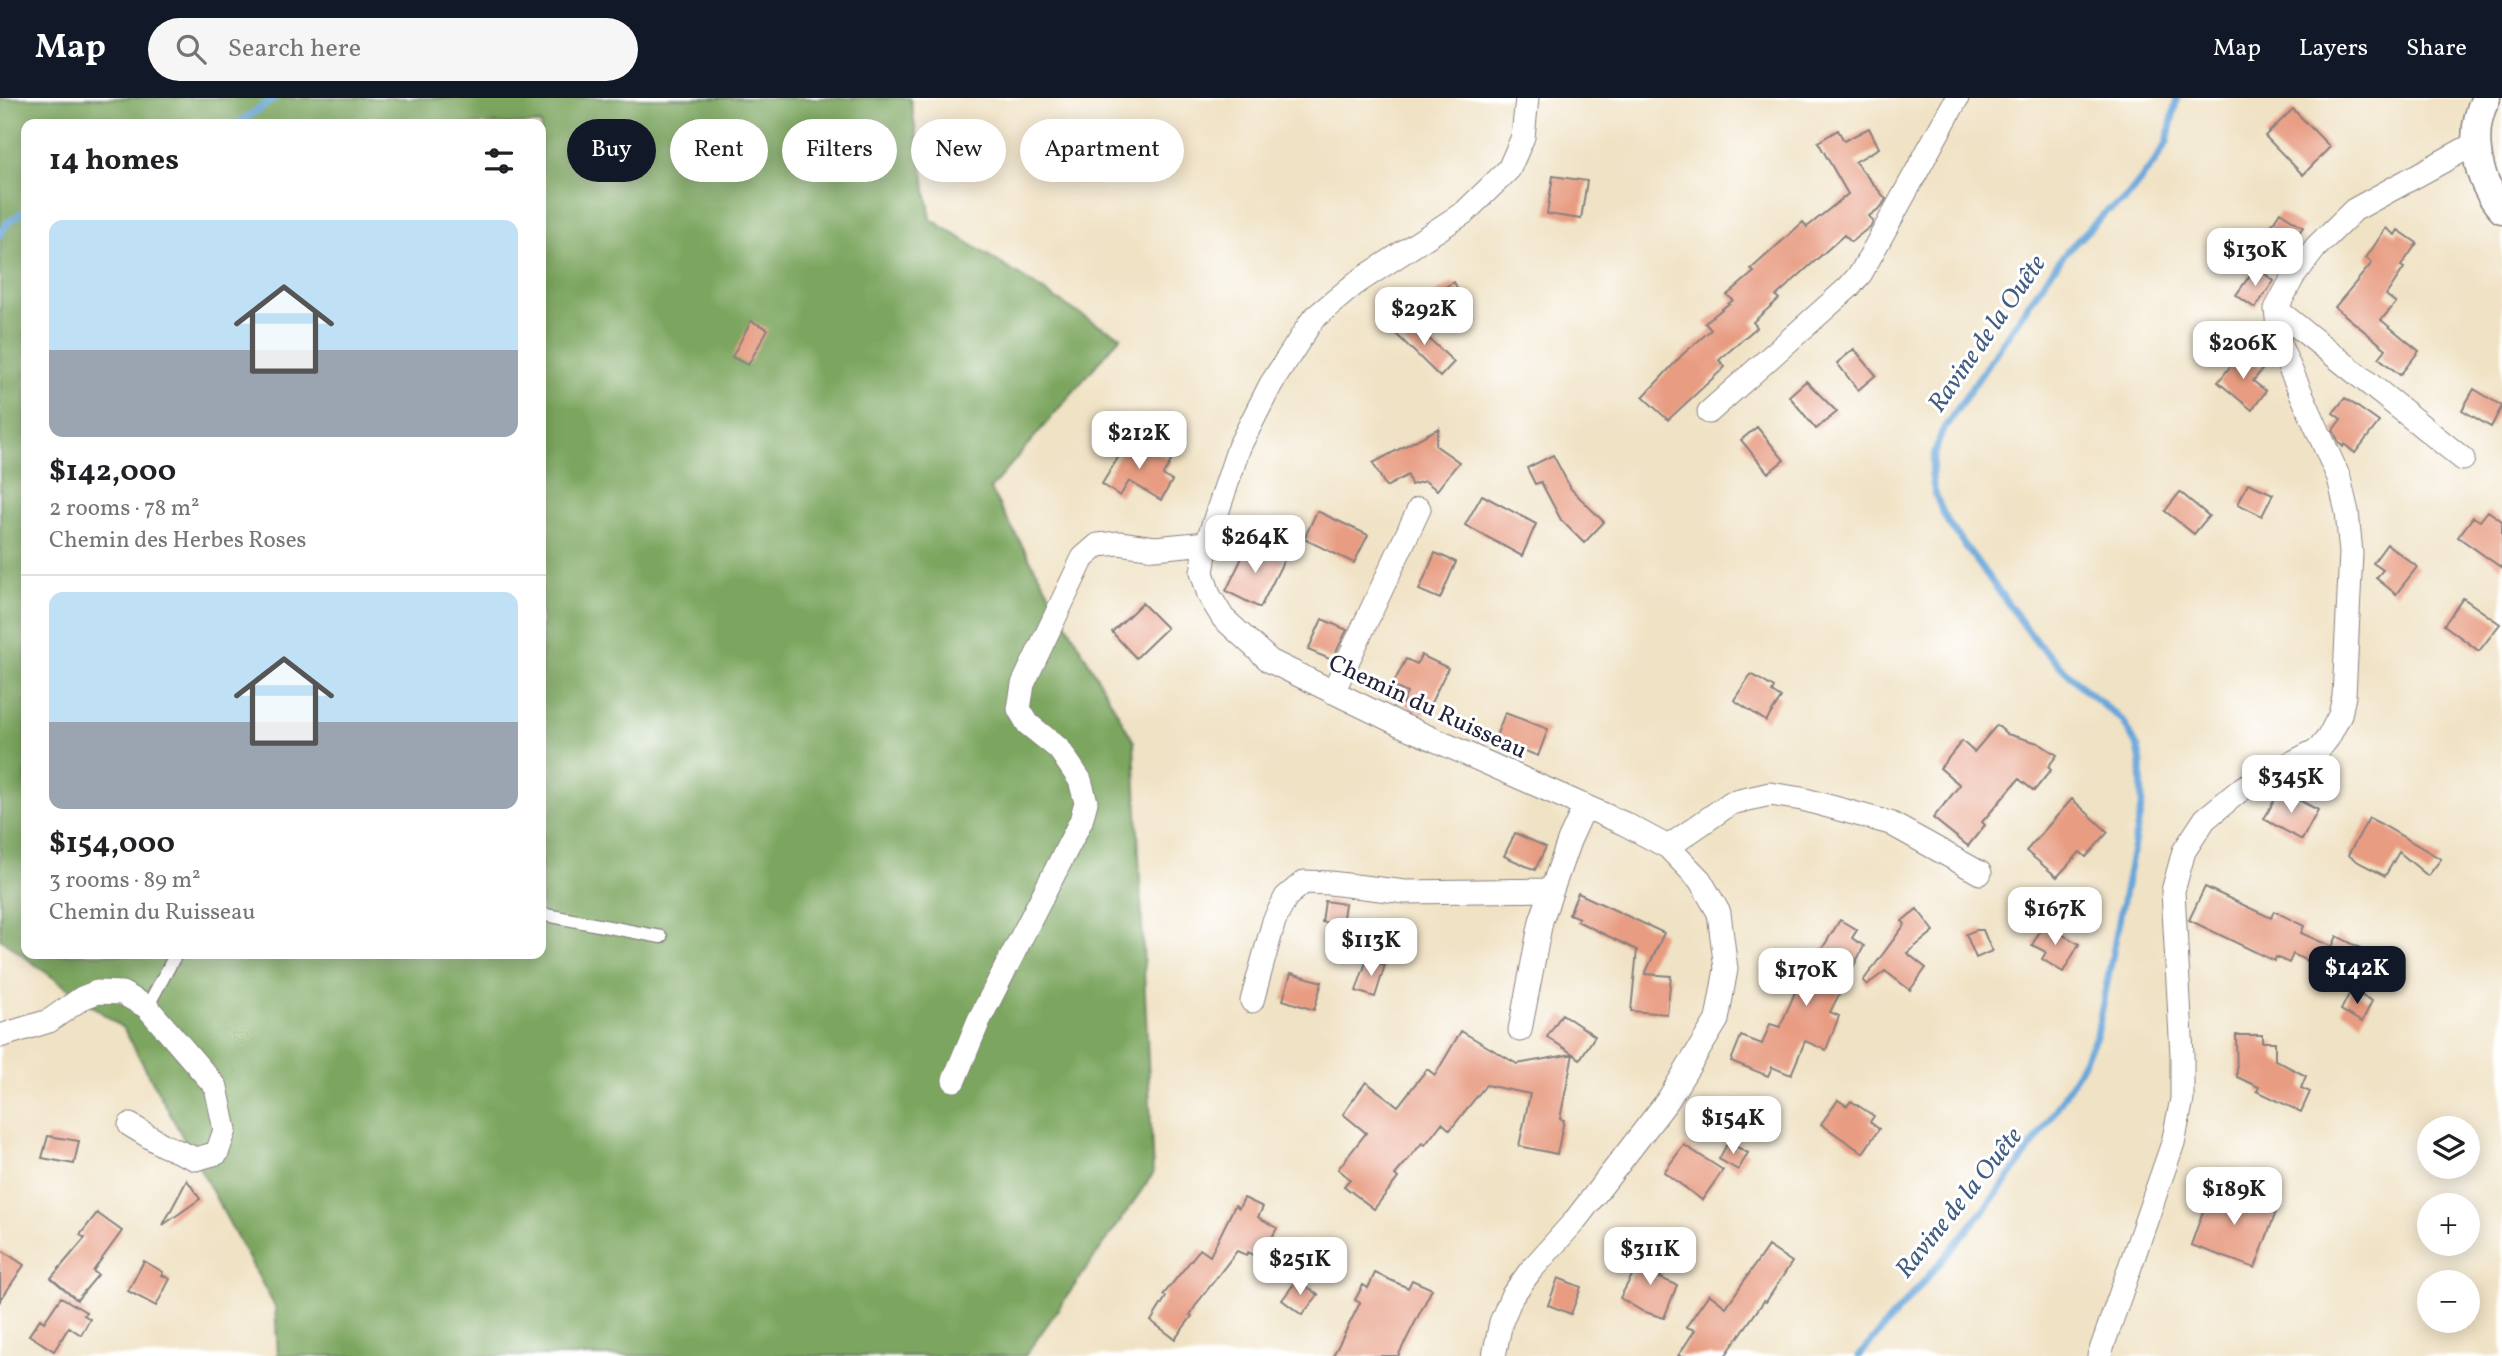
<!DOCTYPE html>
<html lang="en">
<head>
<meta charset="utf-8">
<style>
  :root { --surface:#fff; --page:#f6f6f6; --text:#202124; --muted:#757577; --line:#e0e0e0; --accent:#111827 }
  body { margin:0; font-family:Vollkorn,serif; background:var(--page); color:var(--text); height:100vh; display:flex; flex-direction:column; font-size:26px; white-space:nowrap }
  * { box-sizing:border-box; margin:0 }
  p { font-size:23px; color:var(--muted) }
  .icon { flex:none; width:38px; height:38px; fill:none; stroke:currentColor; stroke-width:2; stroke-linecap:round; stroke-linejoin:round }
  .map { position:relative; flex:1; overflow:hidden }
  .details { position:absolute; left:21px; top:21px; width:525px; height:840px; display:flex; flex-direction:column; background:var(--surface); border-radius:14px; box-shadow:0 4px 18px #0003 }
  .details>* { flex:none }
  .top-card { position:absolute; left:567px; top:21px; width:665px; height:63px; display:flex; gap:14px }
  .tools { position:absolute; left:2417px; top:1018px; display:grid; gap:14px }
  .tools a { display:grid; place-items:center; width:63px; height:63px; border-radius:50%; background:var(--surface); box-shadow:0 4px 18px #0003; font-size:35px }
  .price { position:absolute; translate:-50% -60px; padding:0 16px; border-radius:14px; background:#fff; color:#222; font-size:23px; line-height:46px; filter:drop-shadow(0 2px 4px #0008) }
  .price::after { content:''; position:absolute; left:50%; top:42px; width:21px; height:16px; margin-left:-10px; background:inherit; clip-path:polygon(0 0,100% 0,50% 100%) }
  .price.on { background:var(--accent); color:#fff }
  ul { padding:0; list-style:none }
  li { display:grid; align-content:center; gap:14px; height:371px; padding:0 28px }
  li+li { border-top:2px solid var(--line) }
  li span { display:grid; place-items:center; height:217px; border-radius:14px; color:#555 }
  li>.icon { margin-inline-start:auto }
  span .icon { width:126px; height:126px; fill:#fffc; stroke-width:1 }
  li b { font-size:30px }
  h2 { display:flex; justify-content:space-between; align-items:center; height:84px; padding:0 28px; font-size:30px }
  .chip { padding:0 24px; border-radius:32px; background:var(--surface); box-shadow:0 4px 18px #0003; font-size:24px; line-height:63px }
  .chip.on { background:var(--accent); color:#fff }
  header { display:flex; align-items:center; gap:42px; box-sizing:border-box; height:98px; padding:0 35px; background:var(--accent); color:#fff }
  header strong { font-size:33px }
  nav { display:flex; gap:38px; margin-inline-start:auto; font-size:24px }
  .search { width:490px; height:63px; background:var(--page); display:flex; align-items:center; gap:18px; box-sizing:border-box; padding:0 24px; border-radius:38px; color:var(--muted); font-size:26px }
  .map>svg:first-child { display:block }
  .forest { fill:#7ba65f; stroke:#4e644d; stroke-width:2; fill-rule:evenodd }
  .lines { fill:none; stroke-linecap:round; stroke-linejoin:round }
  .stream { stroke:#67a6d9; stroke-width:7 }
  .building { fill:#e89c82 }
  .service-casing { stroke:#898280; stroke-width:15 }
  .minor-casing { stroke:#898280; stroke-width:25 }
  .tertiary-casing { stroke:#898280; stroke-width:31 }
  .service { stroke:#fff; stroke-width:12 }
  .minor { stroke:#fff; stroke-width:23 }
  .tertiary { stroke:#fff; stroke-width:28 }
  .labels { text-anchor:middle; stroke-width:6; stroke-linejoin:round; paint-order:stroke }
  .street-label { font-size:24px; fill:#22223b; stroke:#fff }
  .water-label { font-size:26px; font-style:italic; fill:#415d82; stroke:#fff }
</style>
</head>
<body>
<header>
<strong>Map</strong>
<div class="search"><svg class="icon" aria-label="search" viewBox="0 0 24 24"><circle cx="10" cy="10" r="6"/><path d="M15 15l6 6"/></svg>Search here</div>
<nav><a>Map</a><a>Layers</a><a>Share</a></nav>
</header>
<div class="map">
<svg width="2502" height="1258" viewBox="0 0 2502 1258">
  <rect width="100%" height="100%" fill="#fff"/>
  <filter id="ink" filterUnits="userSpaceOnUse"><feTurbulence type="fractalNoise" baseFrequency=".0143" numOctaves="2"/><feDisplacementMap in="SourceGraphic" scale="14" xChannelSelector="R" yChannelSelector="G"/><feConvolveMatrix kernelMatrix="1 2 1 2 8 2 1 2 1" color-interpolation-filters="sRGB"/></filter>
  <filter id="wash" filterUnits="userSpaceOnUse"><feTurbulence type="fractalNoise" baseFrequency=".00686" numOctaves="4" result="noise"/><feDisplacementMap in="SourceGraphic" scale="28" xChannelSelector="R" yChannelSelector="G"/><feGaussianBlur stdDeviation="1.57" result="paint"/><feColorMatrix in="noise" values="0 0 0 0 0 0 0 0 0 0 0 0 0 0 0 0 0 1.4 0 .05"/><feComposite in="paint" operator="in"/></filter>
  <g filter="url(#wash)">
    <rect width="100%" height="100%" fill="#f0e2c4"/>
    <path class="forest" d="M0,0H910L931,121L1091,223L1121,238L990,391L1134,644L1153,1076L1025,1258H278L275,1209L124,931L0,841ZM26,26H541V856H26Z"/>
    <g class="lines">
      <path class="stream" d="M237,26L275,0
        M0,137L7,125L26,112
        M1859,1258C1946,1157 2041,1057 2097,936L2142,705L2141,665L2138,650L2123,623L2085,592L2038,546L1949,426C1929,390 1926,370 1943,332L2048,178L2067,153L2107,113L2124,103L2154,65L2167,44L2177,0"/>
    </g>
    <g id="blocks">
      <path class="building" d="M2293,11L2330,49L2303,77L2265,38Z
        M1869,30L1879,50L1855,64L1886,101L1881,109L1869,118L1873,123L1871,128L1851,144L1844,137L1776,198L1779,201L1753,224L1757,229L1719,262L1725,269L1668,322L1643,299L1683,256L1711,232L1705,225L1733,202L1727,197L1754,174L1751,171L1803,124L1807,129L1848,96L1818,44L1838,32L1844,43Z
        M1553,78L1587,83L1581,121L1547,116Z
        M2280,114L2303,129L2282,160L2260,145Z
        M2386,130L2395,137L2398,132L2417,145L2401,168L2404,170L2386,197L2396,205L2381,222L2419,253L2400,277L2379,260L2386,251L2335,209L2372,165L2366,160Z
        M2256,169L2274,183L2255,210L2236,197Z
        M1454,184L1472,218L1455,228L1436,194Z
        M1406,219L1454,264L1440,279L1393,233Z
        M751,223L768,231L748,267L732,259Z
        M1854,251L1876,277L1858,292L1837,265Z
        M2241,255L2262,272L2253,283L2266,293L2252,312L2218,284Z
        M1806,283L1837,314L1816,331L1789,298Z
        M2474,291L2502,308L2491,329L2462,312Z
        M2345,300L2379,324L2355,355L2344,346L2343,349L2339,345L2333,332L2341,321L2333,315Z
        M1757,329L1784,362L1768,375L1741,342Z
        M1439,330L1435,347L1459,364L1437,392L1425,383L1411,387L1408,377L1386,389L1373,365Z
        M1133,340L1171,363L1163,377L1172,383L1161,402L1129,383L1120,398L1102,386L1122,353L1125,355Z
        M1553,357L1571,391L1604,424L1584,445L1561,422L1541,384L1535,386L1527,370Z
        M2248,385L2273,396L2262,418L2238,406Z
        M2180,394L2209,418L2194,436L2165,413Z
        M1482,397L1536,426L1522,458L1465,427Z
        M1317,413L1368,437L1354,465L1304,441Z
        M2488,413L2502,423V470L2458,439L2473,419L2480,423Z
        M1249,445L1284,462L1260,510L1226,493Z
        M2387,446L2417,469L2396,496L2376,480L2383,472L2373,465Z
        M1435,455L1456,464L1440,501L1419,492Z
        M2463,500L2500,526L2479,553L2444,527Z
        M1142,505L1167,530L1136,560L1112,534Z
        M1322,521L1347,532L1332,562L1308,552Z
        M1421,557L1448,570L1425,617L1402,606L1407,595L1392,588L1406,561L1417,566Z
        M1751,576L1774,590L1772,594L1781,600L1766,623L1734,602Z
        M1505,615L1548,631L1538,658L1495,641Z
        M1997,627L2007,636L2038,645L2057,657L2048,669L2051,672L2034,693L2019,681L1982,724L1985,727L1968,748L1933,720L1960,687L1940,670L1962,643L1974,654Z
        M2280,692L2318,712L2302,742L2264,721Z
        M2072,701L2108,734L2086,759L2080,754L2057,779L2026,753Z
        M2369,720L2381,726L2441,761L2428,778L2399,754L2385,778L2360,765L2348,757Z
        M1515,735L1546,749L1535,772L1504,758Z
        M2205,789L2271,820L2274,813L2304,828L2301,835L2332,849L2337,838L2370,855L2354,886L2293,856L2289,865L2276,859L2274,863L2189,822Z
        M1578,795L1664,835L1645,876L1671,878L1667,916L1631,913L1637,852L1577,823L1579,820L1569,816Z
        M1325,803L1345,806L1342,826L1322,824Z
        M1917,811L1934,833L1907,855L1926,870L1910,892L1885,873L1867,887L1863,883L1905,826L1902,823Z
        M1840,822L1857,832L1852,840L1864,848L1830,914L1839,918L1826,952L1805,943L1791,977L1772,969L1768,978L1731,963L1741,938L1762,946L1770,926L1780,929L1808,864L1812,867Z
        M2044,826L2079,846L2063,874L2042,861L2046,854L2032,847Z
        M1976,832H1983L1992,853L1976,860L1966,836Z
        M1367,861L1385,867L1375,899L1356,893Z
        M1291,875L1322,884L1314,912L1283,902Z
        M2351,892L2372,903L2362,924L2341,912Z
        M1562,916L1595,938L1580,961L1573,956L1560,1021L1564,1022L1557,1056L1519,1048L1530,996L1486,987L1450,1032L1442,1025L1425,1047L1422,1045L1395,1077L1398,1080L1374,1111L1344,1088L1350,1081L1338,1071L1366,1035L1343,1016L1366,984L1398,1008L1427,971L1435,977L1461,933L1517,966L1573,956L1547,939Z
        M2236,937H2262V944H2275V962L2306,978L2301,990L2310,994L2301,1014L2257,993L2259,989L2237,979Z
        M1838,1002L1847,1008L1851,1003L1874,1018L1870,1024L1879,1031L1863,1055L1821,1026Z
        M48,1038L79,1043L74,1066L42,1060Z
        M1728,1044L1748,1055L1738,1072L1719,1061Z
        M1684,1047L1723,1072L1702,1102L1664,1074Z
        M187,1082L200,1101L163,1127Z
        M2212,1088L2277,1111L2255,1170L2191,1147Z
        M1244,1100L1263,1109L1258,1119L1277,1130L1261,1161L1248,1154L1246,1157L1237,1153L1198,1204L1190,1217L1192,1218L1175,1241L1151,1223L1166,1199L1163,1197L1200,1151L1210,1158L1235,1107L1239,1110Z
        M97,1115L122,1133L93,1173L98,1177L77,1202L51,1180L85,1140L80,1137Z
        M1768,1148L1792,1164L1766,1204L1764,1203L1725,1258H1678L1695,1232L1686,1229L1709,1196L1726,1209Z
        M0,1151L24,1167L0,1203Z
        M1645,1153L1668,1166L1660,1180L1677,1187L1664,1220L1642,1213L1620,1200Z
        M144,1163L163,1174L162,1177L170,1181L156,1208L128,1193Z
        M1375,1175L1408,1190L1412,1182L1432,1191L1398,1258H1333L1360,1205L1355,1202L1363,1187L1368,1190Z
        M1558,1180L1581,1189L1571,1216L1548,1207Z
        M1297,1182L1318,1197L1302,1217L1282,1202Z
        M61,1199L86,1214L84,1217L90,1221L81,1237L69,1229L54,1253L29,1237L40,1221L44,1224Z"/>
    </g>
  </g>
  <g filter="url(#ink)">
    <use href="#blocks" fill-opacity="0" stroke="#898280" stroke-width="2"/>
    <g class="lines">
      <defs>
        <path id="service" d="M541,816L661,839
          M147,909L176,856"/>
        <path id="minor" d="M2276,211L2463,361
          M1709,314L1849,189L1861,175L1957,0
          M1333,594L1419,411
          M1668,749L1731,705L1770,696L1802,701L1890,725L1980,775
          M1252,903L1274,823L1286,799L1304,784L1330,785L1405,794L1552,792
          M1520,932L1541,823L1569,743L1585,708
          M0,938L49,923L82,900L97,894L122,895L147,909L216,989L225,1032L217,1055L196,1061L163,1047L130,1027
          M954,982L979,922L1081,723L1086,704L1080,682L1059,651L1028,626L1019,611L1023,586L1083,460L1098,447L1119,445L1155,450L1207,445
          M1494,1258L1501,1224L1512,1198L1531,1172L1573,1125L1668,1002L1717,922L1726,871L1719,815L1700,782L1668,749L1625,726L1399,626L1270,563L1223,520L1209,497L1202,474L1207,445L1239,349L1271,286L1313,221L1356,185L1465,114L1509,71L1523,39L1527,0
          M2099,1258L2173,1045L2182,1001V957L2173,793L2184,753L2205,721L2244,689L2319,651L2328,640L2340,617L2344,598L2351,455L2347,414L2339,380L2280,248L2276,211L2293,179L2316,149L2354,112L2476,45"/>
        <path id="tertiary" d="M2486,0C2468,34 2476,82 2502,111"/>
      </defs>
      <use href="#service" class="service-casing"/>
      <use href="#minor" class="minor-casing"/>
      <use href="#tertiary" class="tertiary-casing"/>
      <use href="#service" class="service"/>
      <use href="#minor" class="minor"/>
      <use href="#tertiary" class="tertiary"/>
    </g>
  </g>
  <g class="labels">
    <g class="street-label">
      <text transform="translate(1428 608) rotate(25)" y="8">Chemin du Ruisseau</text>
    </g>
    <g class="water-label">
      <text transform="translate(1986 235) rotate(-55)" y="9">Ravine de la Ouête</text>
      <text transform="translate(1958 1104) rotate(-51)" y="9">Ravine de la Ouête</text>
    </g>
  </g>
</svg>
<div class="tools">
<a><svg class="icon" aria-label="layers" viewBox="0 0 24 24"><path d="M12 4l9 5-9 5-9-5zM3 14l9 5 9-5"/></svg></a>
<a>+</a>
<a>−</a>
</div>
<b class="price" style="left:2255px;top:190px">$130K</b>
<b class="price" style="left:1424px;top:249px">$292K</b>
<b class="price" style="left:2243px;top:283px">$206K</b>
<b class="price" style="left:1139px;top:373px">$212K</b>
<b class="price" style="left:1255px;top:477px">$264K</b>
<b class="price" style="left:2291px;top:717px">$345K</b>
<b class="price" style="left:2055px;top:849px">$167K</b>
<b class="price" style="left:1371px;top:880px">$113K</b>
<b class="price on" style="left:2357px;top:908px">$142K</b>
<b class="price" style="left:1806px;top:910px">$170K</b>
<b class="price" style="left:1733px;top:1058px">$154K</b>
<b class="price" style="left:2234px;top:1129px">$189K</b>
<b class="price" style="left:1650px;top:1189px">$311K</b>
<b class="price" style="left:1300px;top:1199px">$251K</b>
<div class="top-card">
<a class="chip on">Buy</a>
<a class="chip">Rent</a>
<a class="chip">Filters</a>
<a class="chip">New</a>
<a class="chip">Apartment</a>
</div>
<section class="details">
<h2>14 homes<svg class="icon" aria-label="filters" viewBox="0 0 24 24"><path d="M4 7h16M4 17h16"/><circle cx="9" cy="7" r="2"/><circle cx="15" cy="17" r="2"/></svg></h2>
<ul>
<li><span style="background:linear-gradient(#bfe0f5 60%,#9aa5b1 0)"><svg class="icon" aria-label="home" viewBox="0 0 24 24"><path d="M3 11l9-7 9 7M6 9v11h12V9"/></svg></span><div><b>$142,000</b><p>2 rooms · 78 m²</p><p>Chemin des Herbes Roses</p></div></li>
<li><span style="background:linear-gradient(#bfe0f5 60%,#9aa5b1 0)"><svg class="icon" aria-label="home" viewBox="0 0 24 24"><path d="M3 11l9-7 9 7M6 9v11h12V9"/></svg></span><div><b>$154,000</b><p>3 rooms · 89 m²</p><p>Chemin du Ruisseau</p></div></li>
</ul>
</section>
</div>
</body>
</html>
